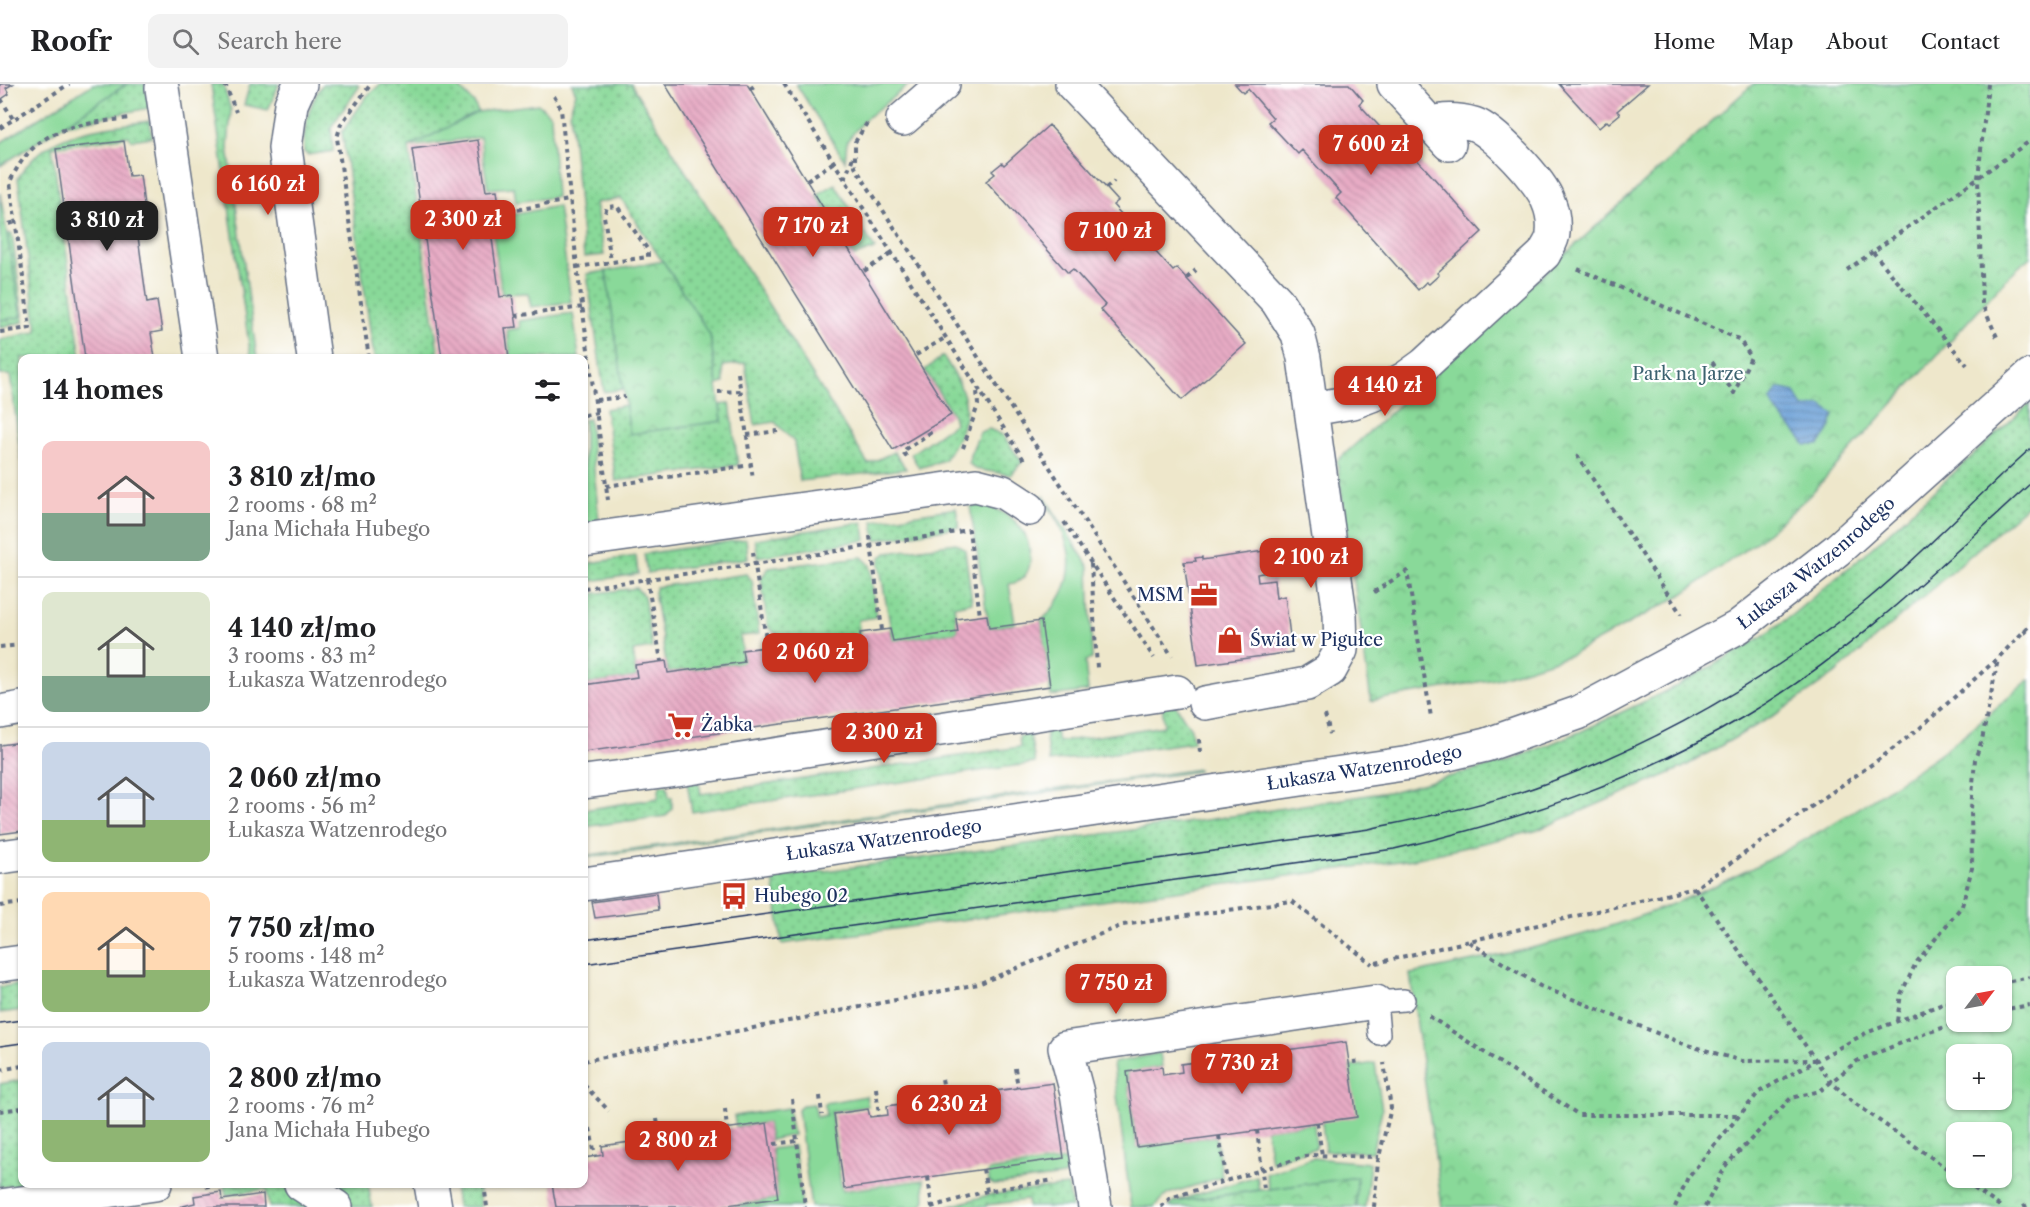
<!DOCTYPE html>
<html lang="en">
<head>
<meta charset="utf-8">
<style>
  :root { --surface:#fff; --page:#f2f2f2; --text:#202124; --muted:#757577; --line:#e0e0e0; --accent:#c8321e }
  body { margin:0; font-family:"Libre Caslon Text",serif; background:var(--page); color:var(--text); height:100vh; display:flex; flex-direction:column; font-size:22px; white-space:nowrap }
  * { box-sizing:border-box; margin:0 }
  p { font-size:20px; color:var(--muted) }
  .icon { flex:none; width:33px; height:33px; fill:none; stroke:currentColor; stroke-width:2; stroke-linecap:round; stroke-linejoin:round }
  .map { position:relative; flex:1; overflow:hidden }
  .sheet { position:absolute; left:18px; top:270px; width:570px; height:834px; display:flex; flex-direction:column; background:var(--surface); border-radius:12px; box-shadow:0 2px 4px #0004 }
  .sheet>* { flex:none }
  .needle { width:39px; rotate:58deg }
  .buttons { position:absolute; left:1946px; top:882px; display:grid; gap:12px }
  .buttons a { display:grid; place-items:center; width:66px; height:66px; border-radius:12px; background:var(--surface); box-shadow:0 2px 4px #0004; font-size:30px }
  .price { position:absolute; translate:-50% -51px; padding:0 14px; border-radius:12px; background:var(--accent); color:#fff; font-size:20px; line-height:39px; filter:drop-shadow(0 2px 3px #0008) }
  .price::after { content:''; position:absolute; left:50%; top:36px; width:18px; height:14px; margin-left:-9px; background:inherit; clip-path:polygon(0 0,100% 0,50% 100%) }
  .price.selected { background:#222; color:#fff }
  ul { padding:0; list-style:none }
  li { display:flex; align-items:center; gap:18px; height:150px; padding:0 24px }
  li+li { border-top:2px solid var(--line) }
  li span { display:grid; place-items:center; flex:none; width:168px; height:120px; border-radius:12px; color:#555 }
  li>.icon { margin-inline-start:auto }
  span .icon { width:72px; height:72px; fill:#fffc; stroke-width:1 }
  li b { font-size:26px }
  h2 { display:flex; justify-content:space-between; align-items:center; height:72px; padding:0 24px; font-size:26px }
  header { display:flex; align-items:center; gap:36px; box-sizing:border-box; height:84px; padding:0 30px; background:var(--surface); border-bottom:2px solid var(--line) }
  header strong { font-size:28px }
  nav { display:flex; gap:33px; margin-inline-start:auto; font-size:21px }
  .search { width:420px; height:54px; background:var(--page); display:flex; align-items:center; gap:15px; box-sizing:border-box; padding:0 21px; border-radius:12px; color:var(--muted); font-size:22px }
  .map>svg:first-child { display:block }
  .grass { fill:url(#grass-dots); stroke:#52847c; stroke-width:1.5 }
  .park { fill:url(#park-crowns); stroke:#52847c; stroke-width:1.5; fill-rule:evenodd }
  .garden { fill:#89d999; stroke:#52847c; stroke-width:1.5 }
  .water { fill:url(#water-rules); stroke:#42679a; stroke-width:1.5 }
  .building { fill:url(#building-back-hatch) }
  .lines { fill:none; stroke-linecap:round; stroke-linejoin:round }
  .lane-casing { stroke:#656f84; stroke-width:24 }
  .street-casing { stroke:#656f84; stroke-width:36 }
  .secondary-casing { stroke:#656f84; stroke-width:36 }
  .path { stroke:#656f84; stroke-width:4; stroke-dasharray:4.5 4.5; stroke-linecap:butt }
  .lane { stroke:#fff; stroke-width:21 }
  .street { stroke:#fff; stroke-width:33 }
  .secondary { stroke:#fff; stroke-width:33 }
  .tram { stroke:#1b2f5e; stroke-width:1.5 }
  .labels { text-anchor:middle; stroke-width:4.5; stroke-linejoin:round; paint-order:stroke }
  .park-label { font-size:18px; fill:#3c6270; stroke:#fff }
  .street-label { font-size:18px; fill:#1b2f5e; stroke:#fff }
  .poi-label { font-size:18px; fill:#1b2f5e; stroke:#fff; text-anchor:start }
</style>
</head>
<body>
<header>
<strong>Roofr</strong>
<div class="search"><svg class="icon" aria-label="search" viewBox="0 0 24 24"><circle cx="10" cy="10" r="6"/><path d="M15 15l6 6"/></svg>Search here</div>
<nav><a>Home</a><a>Map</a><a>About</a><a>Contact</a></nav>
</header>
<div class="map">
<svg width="2030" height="1123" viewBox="0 0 2030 1123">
  <defs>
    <pattern id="grass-dots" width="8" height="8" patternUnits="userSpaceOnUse" patternTransform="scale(1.5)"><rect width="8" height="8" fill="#89d999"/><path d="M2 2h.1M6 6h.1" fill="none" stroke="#6fb080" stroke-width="1.8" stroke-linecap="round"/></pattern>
    <pattern id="park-crowns" width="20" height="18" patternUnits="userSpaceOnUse" patternTransform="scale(1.5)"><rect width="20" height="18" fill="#89d999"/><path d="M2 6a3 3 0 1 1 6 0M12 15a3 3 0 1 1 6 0" fill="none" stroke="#6fb080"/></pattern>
    <pattern id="water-rules" width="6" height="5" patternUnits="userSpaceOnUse" patternTransform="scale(1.5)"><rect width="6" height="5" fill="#699fd6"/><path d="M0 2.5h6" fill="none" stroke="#5682b1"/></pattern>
    <pattern id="building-back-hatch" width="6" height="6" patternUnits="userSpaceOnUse" patternTransform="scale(1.5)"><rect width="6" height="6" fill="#e7abc4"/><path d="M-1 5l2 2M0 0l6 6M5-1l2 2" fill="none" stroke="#c693ab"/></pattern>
  </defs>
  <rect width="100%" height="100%" fill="#fff"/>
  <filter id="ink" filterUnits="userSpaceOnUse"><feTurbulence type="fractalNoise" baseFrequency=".0167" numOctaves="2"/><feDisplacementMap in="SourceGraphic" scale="12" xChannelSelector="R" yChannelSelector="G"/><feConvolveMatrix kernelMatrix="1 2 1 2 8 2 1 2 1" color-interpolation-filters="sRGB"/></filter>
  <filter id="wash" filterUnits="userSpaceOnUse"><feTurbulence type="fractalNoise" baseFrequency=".008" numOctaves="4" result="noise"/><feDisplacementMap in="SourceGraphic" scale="24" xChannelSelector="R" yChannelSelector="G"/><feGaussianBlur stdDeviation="1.35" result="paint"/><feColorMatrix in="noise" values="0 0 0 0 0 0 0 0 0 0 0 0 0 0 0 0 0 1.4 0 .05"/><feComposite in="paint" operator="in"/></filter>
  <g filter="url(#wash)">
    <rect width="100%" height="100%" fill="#eee7cb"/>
    <path class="grass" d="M127,0H145L149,24L59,42Z
      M211,0H223L231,26L228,63L257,274H251Z
      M250,0H279L268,26L244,21Z
      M323,0H357L359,3L331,43L333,67L308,71L304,68C303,45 309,19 323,0Z
      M381,0H456L474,19L478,28L409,64L439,274H374L342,48L367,12Z
      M572,0H631L868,380L894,368L906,385L800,397L794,358L775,338L755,341L745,279L723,282L724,299L717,301L710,251L614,239L624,305L604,308L587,190L606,187L612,228L689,219L621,114L595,119L604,171L584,173L570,26L576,9Z
      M150,37L152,53L131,56L129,52L52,63L81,274H22V379L10,291H0V256L37,247L18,94C49,44 97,45 150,37Z
      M835,100L875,165L854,172L817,111Z
      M7,150H12L24,238L0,243V236L21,232Z
      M943,272C971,315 975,332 944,376L919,384L911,370L955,339L953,331L925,286Z
      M730,319L738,381L616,397L605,325L627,321L630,349L722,336L720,321Z
      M2030,319V419L1835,590L1778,629L1682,684L1535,747L1414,775L782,860L773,794L1199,737L1394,707L1506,678L1582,647L1677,602L1762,553L1793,530L1865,470Z
      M989,345L1003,351L1022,378L1011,391L975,385L969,379L970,371L980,348Z
      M956,424L959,443L876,456L873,437Z
      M863,438L866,456L758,473L755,455Z
      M746,455L748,474L647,489L644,470Z
      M956,459L965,466L972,518L954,522L958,548L893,557L879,479L881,473L887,469Z
      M636,472L638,490L584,498V480Z
      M862,473L870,481L876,533L858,536L861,561L815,568L805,566L806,569L789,572L787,559L768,543L761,494L769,484Z
      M746,490L752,496L759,550L740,552L744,578L668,589L654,508L656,503Z
      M636,504L644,512L652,564L633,567L637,593L584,601V511Z
      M1173,617L1191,645L1193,658L1049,678L1045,647L1056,648L1058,658L1164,642L1162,618Z
      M1030,650L1035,679L692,728L687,697L699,699L701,710L1020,663L1019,652Z
      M1198,685V687L584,774V772Z
      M660,701H667L669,713H672V724L666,732L584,743V726L658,714Z
      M22,900V926L0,929V903Z
      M22,996V1100H34L0,1103V1000Z
      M224,1100L282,1102L318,1123H269L266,1105L226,1111Z
      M319,1100H368L372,1123H354Z
      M454,1100H478L481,1123H457Z
      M1068,1102L1072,1123H1028L1027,1116L987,1121L986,1123H948L988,1111Z"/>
    <path class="park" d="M1753,0H2030V173L2010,191L1809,412L1759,456L1683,510L1571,571L1495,595L1371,617L1337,377Z
      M0,109L21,233L0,236Z
      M663,177L710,251L722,337L630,350L606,187Z
      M2030,595V1123H1442L1410,890C1483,875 1556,861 1626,837C1738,800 1843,738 1939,670C1970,648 2000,620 2030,595ZM1956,892H2001V938H1956ZM1956,970H2001V1016H1956ZM1956,1048H2001V1094H1956Z
      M1357,1093L1356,1123H1169L1173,1118Z"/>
    <path class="garden" d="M93,0H127L0,82V59Z
      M796,0H910L864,36L847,57L845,77Z
      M538,20L551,31L556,113L516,118L514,103L488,105L480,53L409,63L478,28Z
      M558,122L571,218L531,223L528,209L502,210L492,141L511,139V131Z
      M573,229L579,274H511L507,246L520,244L519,237Z
      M589,335L599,437L584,440V336Z
      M1044,412L1089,483L1092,575L1085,577L1088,607L1051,612L1041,537C1083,497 1075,457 1042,414Z
      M983,421C997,425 1011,431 1020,443C1034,461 1037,496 1009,500L1015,540L989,544L970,422Z
      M1160,969L1162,983L1127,989L1137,1063L1216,1052L1222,1093L1168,1110L1154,1123H1131L1113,979Z
      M1375,979L1382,1026L1372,1068L1325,1067L1322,1038L1350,983Z
      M866,1012L868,1022L831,1028L842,1107L924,1096L925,1116L922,1121L915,1123H811L798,1026L802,1021L814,1020L817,1033L826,1031L824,1019Z
      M788,1024L793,1051L770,1056L767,1039L736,1043L734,1032Z
      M1314,1039L1316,1064L1271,1078L1266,1045Z
      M794,1062L802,1123H732L778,1114L771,1065Z
      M1312,1074L1370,1079L1365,1123H1356L1357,1093L1269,1105L1266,1090Z
      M1066,1076L1067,1088L1063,1092L994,1101L989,1098L988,1087Z
      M1257,1092L1259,1106L1173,1118Z"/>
    <path class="water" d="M1778,304L1795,308L1803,324L1821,321L1834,330L1831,343L1819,361H1806C1794,345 1780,334 1770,317Z"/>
    <g id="blocks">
      <path class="building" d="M0,0H13L6,4L9,10L0,16Z
        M665,0H747L951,331L893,366Z
        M1235,0H1349L1363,16L1359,20L1409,75L1413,72L1424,83L1482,148L1437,189L1439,191L1429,200L1426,198L1418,206L1336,114L1341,109L1302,66L1298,70L1268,38L1273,34L1248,5L1243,9Z
        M1559,0H1648L1617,27L1620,30L1609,39L1607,37L1599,44Z
        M1049,41L1118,117L1113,121L1173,187L1177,184L1246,260L1182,316L1100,225L1105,221L1073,185L1068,189L986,97L995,90L992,87L1002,79L1004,81Z
        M478,56L486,107L497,106L500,129L501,138L490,140L500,213L512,211L517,243L505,244L509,274H442L412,65Z
        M124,57L129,92L140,91L144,121L134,123L147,219L157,217L162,247L151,249L155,274H85L56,65Z
        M1264,467L1268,488L1257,490L1258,498L1274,496L1276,514L1285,512L1292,568L1198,581L1184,478L1196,477L1195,474L1202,473V476Z
        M987,531L989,544L1041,537L1050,602L584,668V601L637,593L635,581L666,577L668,589L744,578L742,566L774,562L776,573L806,569L805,565L814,564L815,568L861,561L860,549L890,545L893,557L958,548L956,535Z
        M22,658V747L0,750V661Z
        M656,809L658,826L595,834L592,818Z
        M1346,958L1357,1033L1137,1063L1127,988L1162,983L1163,991L1182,988L1181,980Z
        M1053,999L1064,1074L844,1105L834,1030L868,1025L870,1033L888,1031L887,1022Z
        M767,1039L778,1114L713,1123H556L552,1100H584V1074L603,1071L602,1062Z
        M221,1108L222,1116L263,1110L264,1123H179L195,1119L194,1112Z"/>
    </g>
  </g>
  <g filter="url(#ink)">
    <use href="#blocks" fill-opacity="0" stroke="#656f84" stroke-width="1.5"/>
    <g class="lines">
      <defs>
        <path id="lane" d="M1379,950L1376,918L1404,916"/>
        <path id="street" d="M300,0L291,20L285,64L314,274
          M1072,0L1277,217L1298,250L1304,274L1311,325L1353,318L1382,307L1406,294L1424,281L1544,170C1547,164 1553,156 1553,149C1554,139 1552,126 1548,117C1541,97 1494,47 1474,40C1460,36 1443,35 1429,40
          M1394,0L1449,60
          M162,4L202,274
          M903,35L943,0
          M584,456L976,401L1003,408L1029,425
          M1205,619L1307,600L1330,586L1341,566L1340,530L1311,325
          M0,628L22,624
          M584,698L677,686L1177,608
          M0,773L22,770
          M301,1100L336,1123
          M431,1100L435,1123
          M0,1122L155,1100
          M1095,1123L1077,1009L1065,964L1376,918"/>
        <g id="secondary">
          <path id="s1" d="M584,800L1410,679L1486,661L1578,629L1738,543L1837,466L2030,292"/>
          <path d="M0,881L22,878"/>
        </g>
      </defs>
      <use href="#lane" class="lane-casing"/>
      <use href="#street" class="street-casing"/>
      <use href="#secondary" class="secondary-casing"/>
      <path class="path" d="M225,0L236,28
        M784,0L1024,376
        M1988,0L1978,94L1982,220L1997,253
        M750,5L757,0
        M554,12L561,25L577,183L608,416
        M1,15L13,35
        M867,39L855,58V83L1172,572
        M0,44L69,0
        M845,95L853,73
        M807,96L834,78
        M1106,104L1114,97
        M500,129L569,116
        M9,140L16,138
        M1873,168L1967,281
        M577,183L648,173V166L617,122L607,123L604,132L611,177
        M1578,185L1743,257
        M1847,186L2030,57
        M864,187L891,170
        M1187,194L1196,186
        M515,232L583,223
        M0,248L30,244L10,98C35,42 76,41 130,34
        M916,271L945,254
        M369,274L337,54L341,40L371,0
        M1712,278L1734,309L1751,273L1741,258
        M738,289L753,395
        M718,308L741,307
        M596,316L625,313
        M584,331L598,329
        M747,351L778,347
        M963,364L978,321L977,306
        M1577,371L1681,530
        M906,373L903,367L930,349L927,345
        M606,402L751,381
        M1064,438L1154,574
        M870,452L882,546
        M753,468L767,562
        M1091,480L1097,584
        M647,495L661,577
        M584,504L755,480L969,446L980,532
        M1374,508L1407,487L1431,633
        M2024,546L2030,553
        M0,563L22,561
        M1325,631L1330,650
        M1199,655L1200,669
        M1695,804L1831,998L1853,1018L1956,1091
        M0,822L22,819
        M1469,858L1540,902L1684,960L1742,977L1815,976
        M1376,879L1695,804L1878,676L1920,644L1998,574L2030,541
        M2001,899L2030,893
        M2001,926L2030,921
        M1429,932L1579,1031H1740
        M1897,937L1901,910L1916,879L1962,822L1972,784L1971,725L1975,675L1982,656L1998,575
        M584,977L978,900L1123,841L1292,817L1372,880
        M1353,978L1361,977
        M1015,984L1018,1004
        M0,986L22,982
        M942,995L946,1014
        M584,1001L609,1027
        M876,1004L879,1032
        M820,1012L822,1031
        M792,1015L805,1123
        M725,1025L727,1045
        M0,1027L22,1024
        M657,1035L660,1054
        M1317,1038L1322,1071
        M590,1044L595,1072
        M1257,1046L1264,1105
        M1219,1052L1227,1097
        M774,1060L797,1057
        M983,1085L987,1107
        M928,1093L932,1123
        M1959,1094L2001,1123
        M207,1100L209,1109
        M484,1100L487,1123
        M931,1123L987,1107L1054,1096
        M1161,1123L1170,1114L1310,1071L1379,1073
        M1374,1123L1378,1077L1391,1024L1384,979
        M1675,1123L1688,1093L1759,1008L1866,949L1956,915
        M1705,1123L1726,1081L1791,1014L1820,1007L1857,977L1926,949L1962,938
        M2023,1123L2030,1120"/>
      <use href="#lane" class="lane"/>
      <use href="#street" class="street"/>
      <use href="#secondary" class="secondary"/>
      <path class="tram" d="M584,856L1369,745C1425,733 1482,722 1536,703C1652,662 1759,600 1856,525C1917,476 1972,417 2030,365
        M584,880L1394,765C1518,737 1636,697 1745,632C1851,570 1940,482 2030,400
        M0,939L22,936
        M0,962L22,959"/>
    </g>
  </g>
  <defs>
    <symbol id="office-bare" viewBox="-9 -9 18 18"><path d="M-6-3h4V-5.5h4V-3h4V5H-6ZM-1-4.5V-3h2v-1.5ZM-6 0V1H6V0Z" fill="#c8321e" stroke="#fff" stroke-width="2.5" paint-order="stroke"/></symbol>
    <symbol id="shop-bare" viewBox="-9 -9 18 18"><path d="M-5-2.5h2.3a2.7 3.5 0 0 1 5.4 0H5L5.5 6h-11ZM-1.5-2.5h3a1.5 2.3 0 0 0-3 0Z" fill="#c8321e" stroke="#fff" stroke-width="2.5" paint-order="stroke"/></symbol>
    <symbol id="supermarket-bare" viewBox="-9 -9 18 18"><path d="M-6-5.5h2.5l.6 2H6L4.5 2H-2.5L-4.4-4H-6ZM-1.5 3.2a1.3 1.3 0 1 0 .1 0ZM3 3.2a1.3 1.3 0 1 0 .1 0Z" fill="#c8321e" stroke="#fff" stroke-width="2.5" paint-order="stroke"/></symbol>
    <symbol id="bus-bare" viewBox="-9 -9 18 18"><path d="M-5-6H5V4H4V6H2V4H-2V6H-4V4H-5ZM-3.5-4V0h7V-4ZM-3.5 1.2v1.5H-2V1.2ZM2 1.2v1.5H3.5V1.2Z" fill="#c8321e" stroke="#fff" stroke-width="2.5" paint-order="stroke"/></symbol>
  </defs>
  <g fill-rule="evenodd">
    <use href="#office-bare" x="1185" y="492" width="38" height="38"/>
    <use href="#shop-bare" x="1211" y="537" width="38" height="38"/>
    <use href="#supermarket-bare" x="662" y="622" width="38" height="38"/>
    <use href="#bus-bare" x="715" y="793" width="38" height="38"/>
  </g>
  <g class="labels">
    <g class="park-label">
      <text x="1688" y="296">Park na Jarze</text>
    </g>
    <g class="street-label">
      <text dy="6" stroke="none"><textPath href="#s1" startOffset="1293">Łukasza Watzenrodego</textPath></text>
      <text dy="6" stroke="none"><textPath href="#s1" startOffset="789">Łukasza Watzenrodego</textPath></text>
      <text dy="6" stroke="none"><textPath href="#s1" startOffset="303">Łukasza Watzenrodego</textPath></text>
    </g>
    <g class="poi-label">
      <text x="1184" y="517" text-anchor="end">MSM</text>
      <text x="1250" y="562">Świat w Pigułce</text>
      <text x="701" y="647">Żabka</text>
      <text x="754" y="818">Hubego 02</text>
    </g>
  </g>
</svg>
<div class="buttons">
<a><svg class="needle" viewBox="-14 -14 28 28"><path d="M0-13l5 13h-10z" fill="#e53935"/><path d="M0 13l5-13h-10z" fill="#757577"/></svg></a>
<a>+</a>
<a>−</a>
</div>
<b class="price" style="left:1371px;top:92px">7 600 zł</b>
<b class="price" style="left:268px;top:132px">6 160 zł</b>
<b class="price" style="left:463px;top:167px">2 300 zł</b>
<b class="price selected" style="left:107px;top:168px">3 810 zł</b>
<b class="price" style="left:813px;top:174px">7 170 zł</b>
<b class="price" style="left:1115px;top:179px">7 100 zł</b>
<b class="price" style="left:1385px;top:333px">4 140 zł</b>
<b class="price" style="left:1311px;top:505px">2 100 zł</b>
<b class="price" style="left:815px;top:600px">2 060 zł</b>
<b class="price" style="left:884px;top:680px">2 300 zł</b>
<b class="price" style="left:1116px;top:931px">7 750 zł</b>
<b class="price" style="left:1242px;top:1011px">7 730 zł</b>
<b class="price" style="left:949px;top:1052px">6 230 zł</b>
<b class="price" style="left:678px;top:1088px">2 800 zł</b>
<section class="sheet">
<h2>14 homes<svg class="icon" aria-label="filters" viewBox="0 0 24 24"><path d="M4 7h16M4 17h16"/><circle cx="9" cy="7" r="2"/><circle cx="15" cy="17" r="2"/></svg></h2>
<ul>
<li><span style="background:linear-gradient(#f6c9c9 60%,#7fa58c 0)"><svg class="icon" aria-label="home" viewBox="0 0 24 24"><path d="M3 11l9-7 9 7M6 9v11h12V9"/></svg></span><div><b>3 810 zł/mo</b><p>2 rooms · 68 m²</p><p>Jana Michała Hubego</p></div></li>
<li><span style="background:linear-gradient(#dfe7d0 70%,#7fa58c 0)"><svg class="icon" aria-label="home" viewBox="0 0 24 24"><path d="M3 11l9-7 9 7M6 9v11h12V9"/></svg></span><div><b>4 140 zł/mo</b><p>3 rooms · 83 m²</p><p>Łukasza Watzenrodego</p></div></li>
<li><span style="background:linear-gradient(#c9d6e8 65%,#8fb573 0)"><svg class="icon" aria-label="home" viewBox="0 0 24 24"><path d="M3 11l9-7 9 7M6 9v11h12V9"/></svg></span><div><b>2 060 zł/mo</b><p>2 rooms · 56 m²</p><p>Łukasza Watzenrodego</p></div></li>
<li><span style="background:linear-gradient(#ffd9b3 65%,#8fb573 0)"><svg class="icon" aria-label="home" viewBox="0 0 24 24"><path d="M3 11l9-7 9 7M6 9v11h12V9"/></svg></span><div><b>7 750 zł/mo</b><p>5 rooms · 148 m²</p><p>Łukasza Watzenrodego</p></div></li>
<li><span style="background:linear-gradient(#c9d6e8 65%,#8fb573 0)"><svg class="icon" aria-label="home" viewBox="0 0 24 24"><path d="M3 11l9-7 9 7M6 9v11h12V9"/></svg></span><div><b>2 800 zł/mo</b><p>2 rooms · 76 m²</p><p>Jana Michała Hubego</p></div></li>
</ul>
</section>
</div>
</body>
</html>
